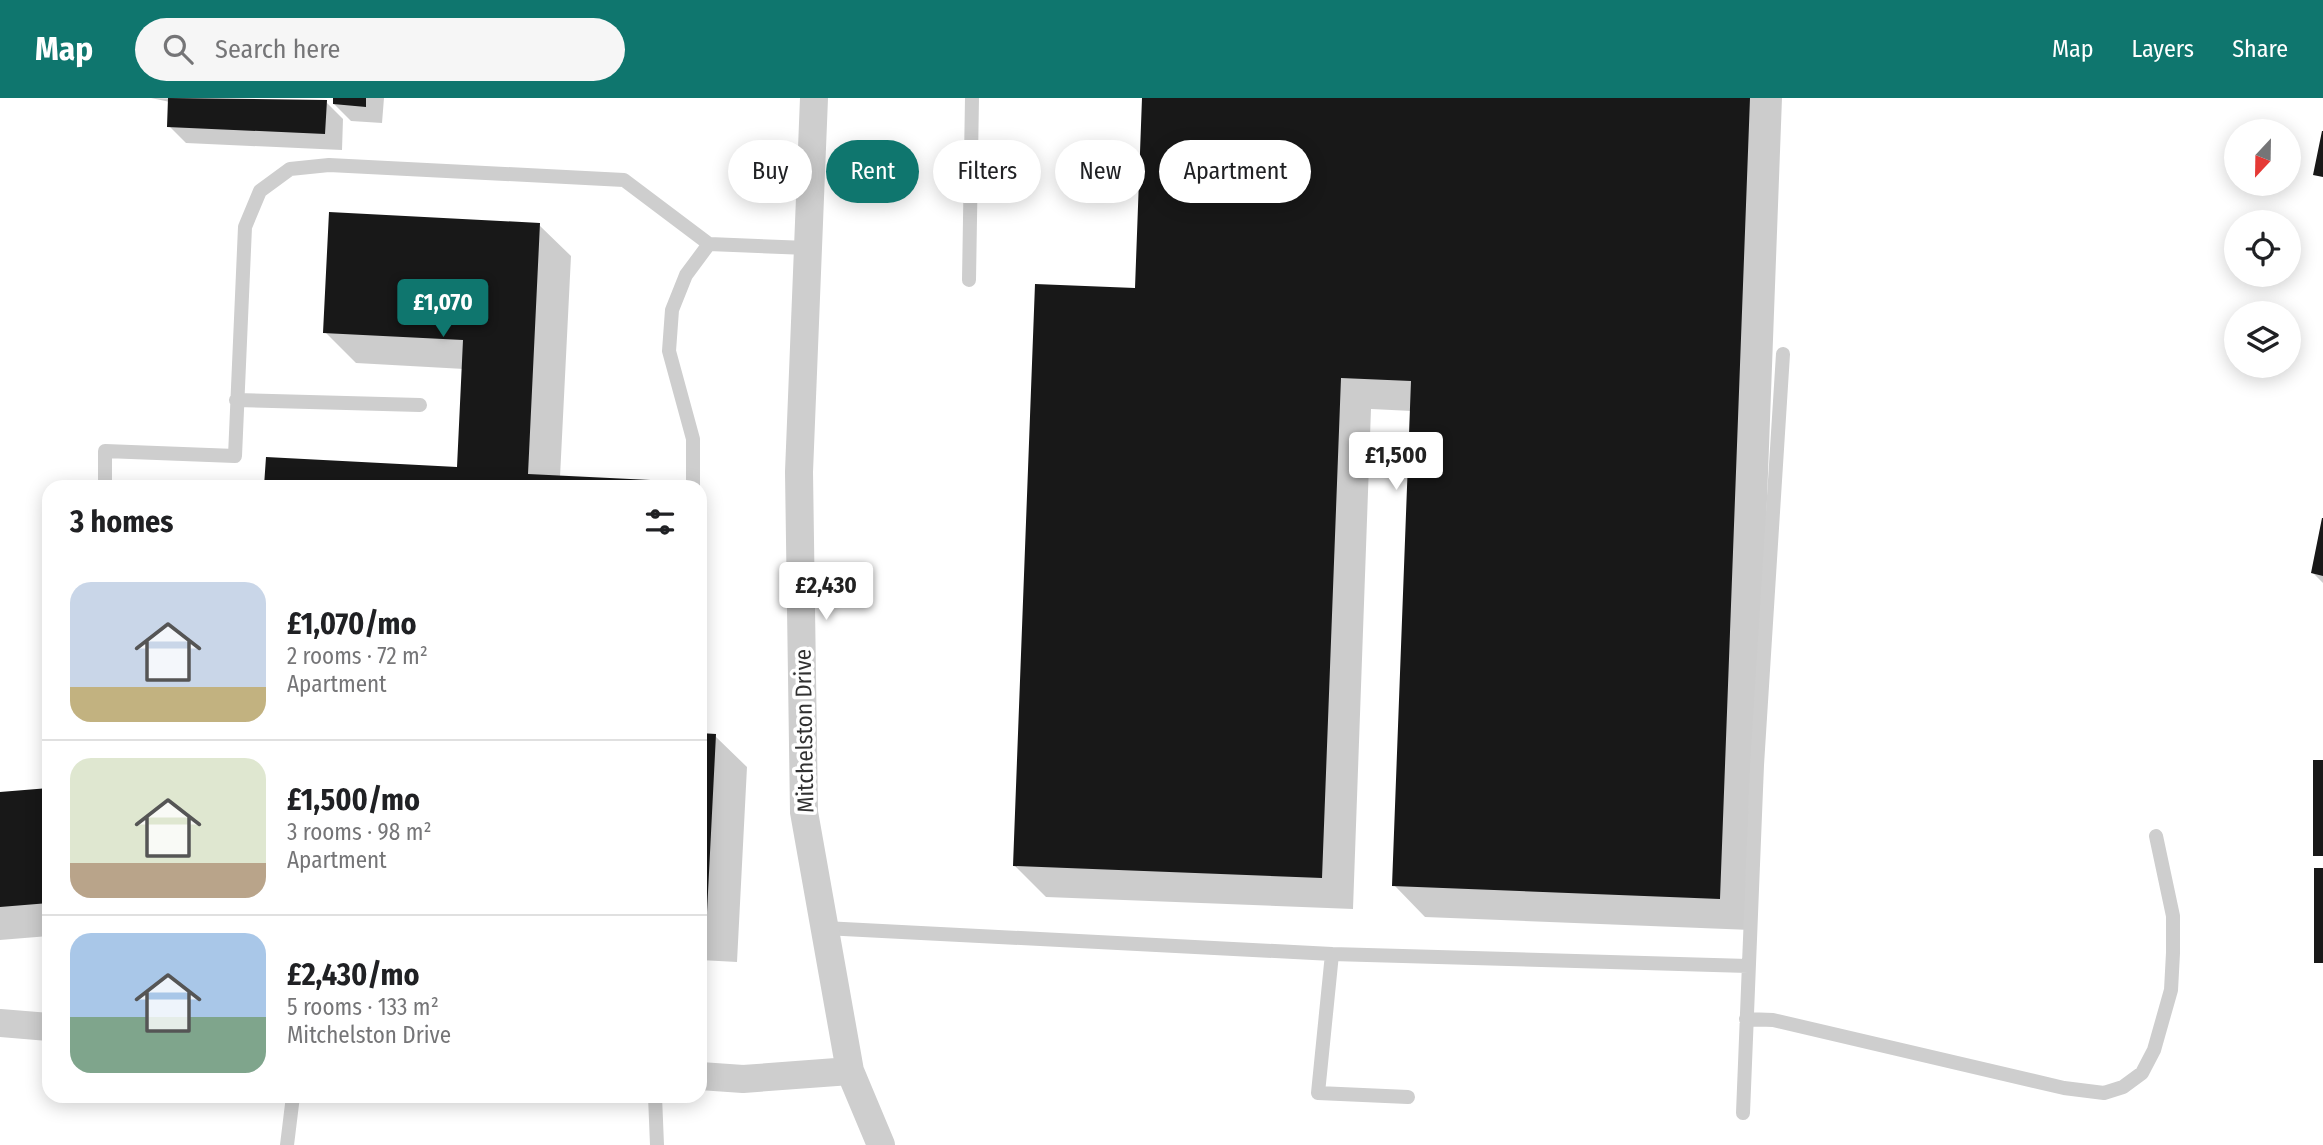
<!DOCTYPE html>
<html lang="en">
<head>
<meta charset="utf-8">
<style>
  :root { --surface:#fff; --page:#f6f6f6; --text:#202124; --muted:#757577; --line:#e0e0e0; --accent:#0f766e }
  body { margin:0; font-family:"Fira Sans Condensed",sans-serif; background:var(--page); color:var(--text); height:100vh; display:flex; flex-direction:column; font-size:26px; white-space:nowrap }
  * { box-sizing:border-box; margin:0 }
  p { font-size:23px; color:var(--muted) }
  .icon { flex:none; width:38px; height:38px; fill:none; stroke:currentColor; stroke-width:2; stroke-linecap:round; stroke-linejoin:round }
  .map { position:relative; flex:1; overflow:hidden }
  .details { position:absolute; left:42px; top:382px; width:665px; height:623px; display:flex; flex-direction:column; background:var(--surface); border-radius:21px; box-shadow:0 4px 18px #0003 }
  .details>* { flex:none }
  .guide { position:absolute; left:728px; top:42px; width:665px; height:63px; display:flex; gap:14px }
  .needle { width:46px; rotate:202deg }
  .tools { position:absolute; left:2224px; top:21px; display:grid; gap:14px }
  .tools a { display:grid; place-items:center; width:77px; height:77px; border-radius:50%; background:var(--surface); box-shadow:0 4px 18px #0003; font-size:35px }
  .price { position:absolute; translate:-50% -60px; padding:0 16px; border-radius:7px; background:#fff; color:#222; font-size:23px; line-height:46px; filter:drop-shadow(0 2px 4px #0008) }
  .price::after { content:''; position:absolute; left:50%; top:42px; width:21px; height:16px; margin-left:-10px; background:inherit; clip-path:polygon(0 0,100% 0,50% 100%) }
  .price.selected { background:var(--accent); color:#fff }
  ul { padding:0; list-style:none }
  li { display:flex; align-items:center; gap:21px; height:175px; padding:0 28px }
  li+li { border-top:2px solid var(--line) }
  li span { display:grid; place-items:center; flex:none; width:196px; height:140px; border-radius:21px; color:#555 }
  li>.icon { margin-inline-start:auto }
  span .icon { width:84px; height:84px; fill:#fffc; stroke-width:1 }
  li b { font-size:30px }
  h2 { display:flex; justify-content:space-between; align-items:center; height:84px; padding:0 28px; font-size:30px }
  .chip { padding:0 24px; border-radius:32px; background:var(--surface); box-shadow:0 4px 18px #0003; font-size:24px; line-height:63px }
  .chip.selected { background:var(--accent); color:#fff }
  header { display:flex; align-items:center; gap:42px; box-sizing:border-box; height:98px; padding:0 35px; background:var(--accent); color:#fff }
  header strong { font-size:33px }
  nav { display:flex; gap:38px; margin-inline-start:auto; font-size:24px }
  .search { width:490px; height:63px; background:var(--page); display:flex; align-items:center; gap:18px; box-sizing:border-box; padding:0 24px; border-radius:38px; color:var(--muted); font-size:26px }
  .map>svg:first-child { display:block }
  .shadow { fill:#0003 }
  .building { fill:#181818 }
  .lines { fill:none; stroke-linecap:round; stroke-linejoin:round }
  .service { stroke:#cecece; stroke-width:14 }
  .minor { stroke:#cecece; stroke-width:28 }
  .labels { text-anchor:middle; stroke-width:7; stroke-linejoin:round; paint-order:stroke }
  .street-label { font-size:23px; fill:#313131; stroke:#fff }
</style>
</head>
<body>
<header>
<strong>Map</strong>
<div class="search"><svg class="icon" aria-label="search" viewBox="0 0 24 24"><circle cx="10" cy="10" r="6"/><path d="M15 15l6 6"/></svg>Search here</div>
<nav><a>Map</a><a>Layers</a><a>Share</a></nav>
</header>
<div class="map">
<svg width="2323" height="1047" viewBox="0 0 2323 1047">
  <rect width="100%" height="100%" fill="#fff"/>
  <path class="shadow" d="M151,0L326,4L343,21L342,52L186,45L169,28L170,4Z
    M335,0H384L382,25L351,23L334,6Z
    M1143,0H1782L1751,832L1425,819L1394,787L1412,313L1371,311L1353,811L1046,799L1015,768L1136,192Z
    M539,127L571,158L560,379L670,385L673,388H266L267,361L459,371L464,271L356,265L325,234Z
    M2323,422V485L2313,475Z
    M700,637L715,638L747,669L737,864L700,862Z
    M49,692V838L0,842V695Z"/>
  <path class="building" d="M168,0L327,2L325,36L167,29Z
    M333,0H366V9L333,6Z
    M1142,0H1750L1720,801L1392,788L1411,283L1341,280L1322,780L1013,768L1035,186L1135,190Z
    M2322,33H2323V79L2313,77Z
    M329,114L540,125L528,376L671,383L670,388H264L266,359L457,369L463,242L323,235Z
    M2322,420H2323V478L2311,475Z
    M700,635L716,636L706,834L700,833Z
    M2313,662H2323V758H2313Z
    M49,690V805L0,809V694Z
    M2314,770H2323V865H2314Z"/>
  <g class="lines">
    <path class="service" d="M969,182L972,0
      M236,302L420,307
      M105,388V353L235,358L245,129L260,93L290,71L329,67L624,82L709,146L808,150
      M693,388V341L669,253L672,212L686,177L709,146
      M824,830L1332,856L1318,995L1408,999
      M1332,856L1748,868
      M1746,921L1773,922L2064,990L2104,995L2123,989L2142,975L2154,952L2171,892L2173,855V818L2156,738
      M655,998L657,1047
      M1743,1015L1757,667L1783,256
      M287,1047L293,998"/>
    <path class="minor" d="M814,0L799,374L804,714L850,973L881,1047
      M0,925L49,929
      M700,978L743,981L850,973"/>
  </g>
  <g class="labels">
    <g class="street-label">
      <text transform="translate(804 633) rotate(-91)" y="8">Mitchelston Drive</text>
    </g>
  </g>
</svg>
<div class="tools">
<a><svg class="needle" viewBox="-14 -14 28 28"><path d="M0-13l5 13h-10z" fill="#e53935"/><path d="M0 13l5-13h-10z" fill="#757577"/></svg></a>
<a><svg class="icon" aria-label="locate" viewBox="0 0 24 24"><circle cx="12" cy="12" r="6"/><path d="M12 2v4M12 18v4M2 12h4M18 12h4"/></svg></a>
<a><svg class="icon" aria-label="layers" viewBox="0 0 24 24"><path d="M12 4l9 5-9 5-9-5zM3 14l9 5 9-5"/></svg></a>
</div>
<b class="price selected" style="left:443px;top:241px">£1,070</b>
<b class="price" style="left:1396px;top:394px">£1,500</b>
<b class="price" style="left:826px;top:524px">£2,430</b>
<div class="guide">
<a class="chip">Buy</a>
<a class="chip selected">Rent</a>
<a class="chip">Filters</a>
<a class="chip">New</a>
<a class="chip">Apartment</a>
</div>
<section class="details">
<h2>3 homes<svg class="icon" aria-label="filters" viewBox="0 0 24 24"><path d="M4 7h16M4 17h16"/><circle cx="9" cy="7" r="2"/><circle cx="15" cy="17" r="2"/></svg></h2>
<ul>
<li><span style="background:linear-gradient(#c9d6e8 75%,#c2b280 0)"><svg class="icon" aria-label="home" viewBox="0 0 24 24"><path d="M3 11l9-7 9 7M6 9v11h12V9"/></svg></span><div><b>£1,070/mo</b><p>2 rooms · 72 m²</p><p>Apartment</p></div></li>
<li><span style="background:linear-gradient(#dfe7d0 75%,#b9a48a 0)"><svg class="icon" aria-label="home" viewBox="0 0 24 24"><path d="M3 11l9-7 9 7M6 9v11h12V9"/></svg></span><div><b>£1,500/mo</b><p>3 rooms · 98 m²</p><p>Apartment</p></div></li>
<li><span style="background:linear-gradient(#a9c7e8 60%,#7fa58c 0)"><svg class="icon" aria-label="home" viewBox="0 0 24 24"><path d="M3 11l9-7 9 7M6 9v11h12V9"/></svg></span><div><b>£2,430/mo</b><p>5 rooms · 133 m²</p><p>Mitchelston Drive</p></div></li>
</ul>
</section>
</div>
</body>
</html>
